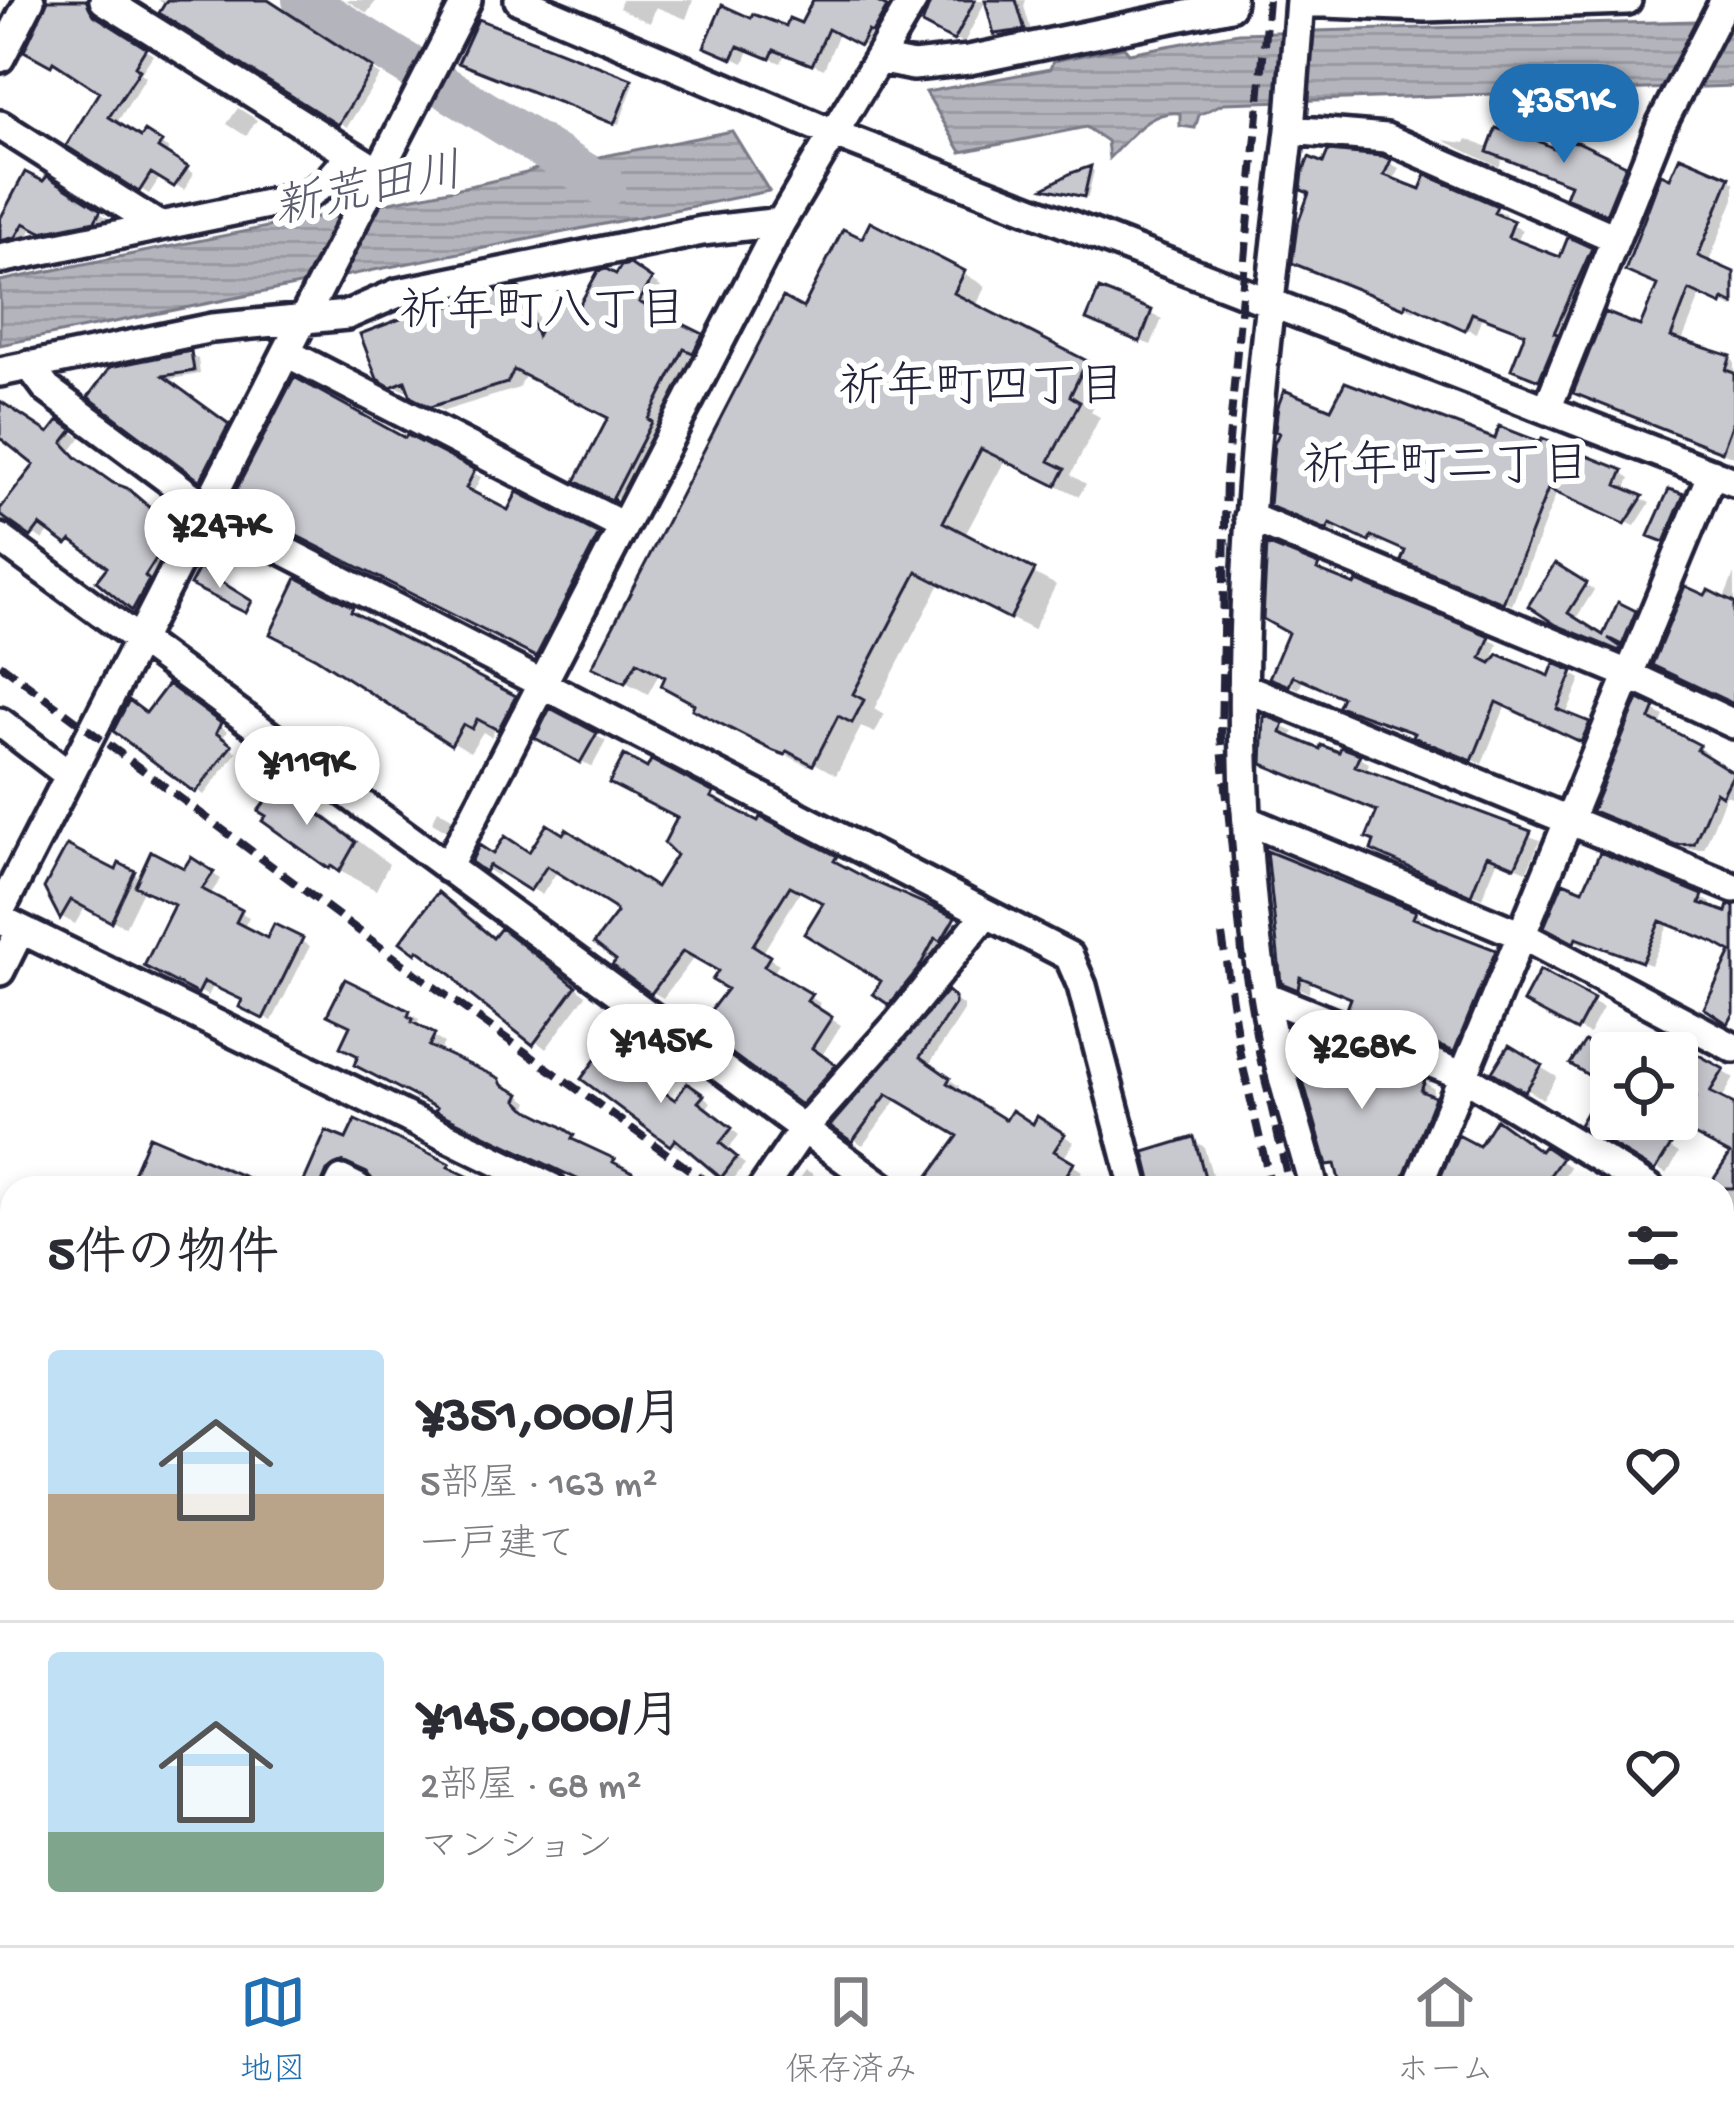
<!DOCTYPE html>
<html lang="ja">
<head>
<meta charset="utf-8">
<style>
  :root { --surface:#fff; --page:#f7f7f7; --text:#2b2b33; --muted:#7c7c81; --line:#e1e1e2; --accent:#1f6fb2 }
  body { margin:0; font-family:"Gochi Hand","Klee One",sans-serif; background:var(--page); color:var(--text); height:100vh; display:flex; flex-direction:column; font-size:45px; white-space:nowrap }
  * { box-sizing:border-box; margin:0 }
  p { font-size:39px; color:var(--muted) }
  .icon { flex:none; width:66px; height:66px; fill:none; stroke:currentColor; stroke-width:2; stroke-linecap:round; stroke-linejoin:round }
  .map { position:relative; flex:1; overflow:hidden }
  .side { position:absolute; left:0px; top:1176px; width:1734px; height:771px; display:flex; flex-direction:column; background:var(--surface); border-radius:36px 36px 0 0; box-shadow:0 6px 18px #0003 }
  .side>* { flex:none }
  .buttons { position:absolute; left:1590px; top:1032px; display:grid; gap:24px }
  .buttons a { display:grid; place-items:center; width:108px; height:108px; border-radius:12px; background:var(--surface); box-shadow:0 6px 18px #0003; font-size:60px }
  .price { position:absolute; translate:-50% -102px; padding:0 27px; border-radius:42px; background:#fff; color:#222; font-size:39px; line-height:78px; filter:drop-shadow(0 3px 6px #0008) }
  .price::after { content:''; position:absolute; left:50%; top:72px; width:36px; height:27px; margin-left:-18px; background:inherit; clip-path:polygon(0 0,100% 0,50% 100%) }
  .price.current { background:var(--accent); color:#fff }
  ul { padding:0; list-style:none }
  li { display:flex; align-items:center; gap:36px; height:300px; padding:0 48px }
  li+li { border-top:3px solid var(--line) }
  li span { display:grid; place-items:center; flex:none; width:336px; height:240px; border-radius:12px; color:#555 }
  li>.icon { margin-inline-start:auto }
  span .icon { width:144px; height:144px; fill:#fffc; stroke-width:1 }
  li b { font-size:51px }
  h2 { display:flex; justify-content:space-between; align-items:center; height:144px; padding:0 48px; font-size:51px }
  .tabs { display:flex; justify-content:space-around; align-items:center; height:168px; border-top:3px solid var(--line); background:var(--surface); font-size:33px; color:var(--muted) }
  .tabs a { display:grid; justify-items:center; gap:6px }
  .tabs .current { color:var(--accent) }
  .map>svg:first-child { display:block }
  .water { fill:url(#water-rules); stroke:#7a7a88; stroke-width:3 }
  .shadow { fill:#0003 }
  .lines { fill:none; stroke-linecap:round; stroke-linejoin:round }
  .river { stroke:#b4b4bc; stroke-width:42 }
  .building { fill:#c8c8cf; stroke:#22223b; stroke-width:3 }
  .minor-casing { stroke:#22223b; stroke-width:36 }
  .major-casing { stroke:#22223b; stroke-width:42 }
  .minor { stroke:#fff; stroke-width:27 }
  .major { stroke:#fff; stroke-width:33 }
  .rail { stroke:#22223b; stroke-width:8; stroke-dasharray:18 9; stroke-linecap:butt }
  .labels { text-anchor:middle; stroke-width:12; stroke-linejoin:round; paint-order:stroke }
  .water-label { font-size:48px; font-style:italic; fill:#5c5c6f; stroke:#fff }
  .neighbourhood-label { font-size:48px; fill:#22223b; stroke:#fff }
</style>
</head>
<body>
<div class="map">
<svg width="1734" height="1945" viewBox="0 0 1734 1945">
  <defs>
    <pattern id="water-rules" width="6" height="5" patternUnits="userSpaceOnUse" patternTransform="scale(3)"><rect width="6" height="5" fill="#b4b4bc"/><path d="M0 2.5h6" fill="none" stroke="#9a9aa2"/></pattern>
  </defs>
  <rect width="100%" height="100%" fill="#fff"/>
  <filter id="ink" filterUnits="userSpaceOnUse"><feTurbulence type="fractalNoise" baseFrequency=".00833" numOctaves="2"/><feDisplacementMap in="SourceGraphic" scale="24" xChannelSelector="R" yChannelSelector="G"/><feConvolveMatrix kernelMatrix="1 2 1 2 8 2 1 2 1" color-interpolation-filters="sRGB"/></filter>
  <g filter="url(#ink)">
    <path class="water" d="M1734,20V86L1224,103L1199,115L1195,128L1180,126V113C1149,109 1130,138 1109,158L1107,141L1086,127L961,152L926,92L1050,69L1053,61L1124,47L1129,53L1238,33Z
      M732,131L769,191L0,345V281L479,184L526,173L572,154L589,159Z"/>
    <path class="shadow" d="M49,0H96L97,17L153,55L141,73L146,77L116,124L142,141L146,135L169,149L165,156L194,174L184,190L161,176L149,194L70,145L103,91L62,65L61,68L28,50Z
      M158,0H259L380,75L347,127L163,12L167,6Z
      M346,0H377L367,13Z
      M622,0H693L686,19L656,7L650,23L619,8Z
      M816,0H866L895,16L872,49L839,33L824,69L785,53L781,63L749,50L744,63L718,52L753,22L788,30L802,27Z
      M938,0H986L964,43L926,23Z
      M988,0H1026L1024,6L1032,34L1006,38L997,32Z
      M466,64L630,82L634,84L619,124Z
      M238,108L257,120L246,136L227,124Z
      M1467,139L1491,149L1624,168L1634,173L1616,217L1579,201L1573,185L1503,157L1499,167L1443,140L1465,143Z
      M1381,159L1399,168L1393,182L1422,193L1427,179L1506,214L1503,220L1522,230L1517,243L1562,261L1569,241L1600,256L1550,383L1525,373L1528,334L1482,316L1476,333L1416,306L1415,311L1306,268L1325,166Z
      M1091,169L1094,171L1088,197L1050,188Z
      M1728,179L1734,183V199L1708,264L1734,275V308L1701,294L1681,344L1734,361V457L1588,398L1642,330L1660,285L1672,182Z
      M48,180L108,218L104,225L53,235L34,225L26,241L11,244L0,238V229Z
      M630,267L661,287L649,310L712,343L705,357L696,352L625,502L590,486L611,417L526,374L519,388L444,411L414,395L411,389L405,391L380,377L442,306L449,310L518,290L530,297L543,331L581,308Z
      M963,273L985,286L976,307L1108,376L1091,412L1100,417L1071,475L1086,484L1079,496L1005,460L964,537L1056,585L1033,630L941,582L874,709L884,715L875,733L861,727L836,775L811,761L808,766L800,762L718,720L660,672L648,694L618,678L804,312Z
      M1101,292L1162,319L1151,345L1100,325Z
      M190,354L198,359L200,374L165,380L235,431L209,482L92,397Z
      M0,413L50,436L69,430L81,438L71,451L87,466L116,487L138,497L184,537L143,614L100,580L111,567L82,544L79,548L51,529L43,540L2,512L38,465L0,435Z
      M1333,413L1496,443L1622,473L1630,478L1625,491L1650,503L1635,526L1557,492L1512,605L1414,564L1409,551L1381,539L1378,544L1340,526L1337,533L1282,510Z
      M408,439L481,477L472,495L509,514L518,496L605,541L541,661L234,501Z
      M1682,497L1693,503L1675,546L1662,540Z
      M1556,567L1594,590L1575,620L1622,651L1568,628Z
      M1317,568L1327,574L1325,577L1488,639L1498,644L1494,655L1550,680L1571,673L1581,679L1566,715L1598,730L1592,745L1506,705L1482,764L1387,720L1385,724L1351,711L1345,696L1304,678L1299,689L1282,682Z
      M1734,574V702L1723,601Z
      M1619,606L1643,618L1631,647L1606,636Z
      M352,609L370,620L368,623L532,709L518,738L496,727L491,737L483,732L470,752L273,630Z
      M177,692L227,731L222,740L237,752L204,795L197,790L147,716Z
      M1640,703L1664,716L1659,727L1708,753L1706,758L1734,776V798L1726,795L1704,849H1689L1606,815Z
      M551,712L606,741L592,767L539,737Z
      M1267,720L1294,732L1290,740L1321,753L1358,757L1369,763L1365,773L1540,840L1527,871L1498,859L1482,898L1385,855L1381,811L1276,768Z
      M652,764L723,801L721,805L759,825L761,821L835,859L846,865L844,870L867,882L964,926L953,944L947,941L930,974L902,1009L877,993L885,980L827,902L802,889L762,954L779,964L773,974L820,1003L816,1010L841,1025L821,1057L844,1073L813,1108L802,1102L722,970L696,955L663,998L652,992L622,912L558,870L542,895L501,869L497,876L474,861L530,855L658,891L680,854L681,818L649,772Z
      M280,787L314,807L389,864L376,890L330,866Z
      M438,810L469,828L463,840L432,822Z
      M192,861L221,879L209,896L249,917L243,929L269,942L276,928L310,946L272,1021L243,1006L246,1000L214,985L208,996L148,965L178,904L144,888L125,927L86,906L75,924L62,917L47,888L117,874L120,867L142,878L185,872Z
      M1585,894L1702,898L1711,903L1708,909L1734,918V951L1669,923L1651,965L1585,941L1584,945L1548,926Z
      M451,903L496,940L513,939L586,995L546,1049L431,956L404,941Z
      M1415,913L1425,919L1423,925L1505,959L1465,1056L1361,1014L1354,999L1310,981L1309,993L1284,981Z
      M1541,974L1603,1008L1589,1034L1527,1001Z
      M947,995L964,1006V1011L929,1065L959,1086L956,1091L1007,1123L1034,1127L1038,1120L1074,1142L1063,1159L1082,1171L1072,1188H924L962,1135L899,1097L863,1145L853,1139Z
      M409,1013L419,1019L417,1024L421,1030L444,1043L438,1054L510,1088L529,1102L526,1109L534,1116L570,1135L581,1146L624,1167L622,1170L646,1188H601L358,1064Z
      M641,1040L667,1057L648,1083L677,1103L698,1092L711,1102L706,1109L739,1135L727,1151L745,1164L732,1181L684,1144L681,1149L672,1144L623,1065Z
      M1510,1049L1557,1077L1543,1099L1496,1071Z
      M1685,1051L1734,1078L1721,1101L1734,1108V1221H1727L1722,1228V1188H1712L1733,1153L1700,1096L1677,1081V1065Z
      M1424,1082L1434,1089L1431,1098L1444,1105L1410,1188H1344L1339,1169L1330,1163Z
      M1611,1112V1119H1623L1679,1153L1667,1174L1583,1124Z
      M1193,1140L1204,1147L1216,1188H1155Z
      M1480,1150L1542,1154L1544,1150L1570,1167L1556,1188H1474Z
      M806,1170L811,1173L832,1188H793Z
      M1722,1254L1734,1258V1338L1722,1331Z
      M0,1463L12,1469V1521L0,1515Z
      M1730,1490L1734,1492V1596L1722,1591V1506Z
      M0,1614L12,1620V1687L0,1682Z
      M1728,1729L1734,1732V1755L1722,1748Z
      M0,1753L12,1758V1826L0,1821Z
      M1722,1753L1734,1772V1901L1723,1895L1726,1890L1722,1888Z
      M0,1892L12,1899V1935L0,1942Z
      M62,1935H169L166,1945H85Z
      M237,1935H288L283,1945H232Z
      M314,1935H405L402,1945H313Z
      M432,1935H495L520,1945H431Z
      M582,1935H630L649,1944L580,1945Z
      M718,1935H757L776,1945H731Z
      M958,1935H991L1013,1941L1016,1935H1065L1061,1945H953Z
      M1088,1935H1223L1218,1945H1087Z
      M1270,1935H1427L1422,1945H1276L1268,1940Z"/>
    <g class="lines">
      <path class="river" d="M303,0L605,186"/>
    </g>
    <path class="building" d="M48,0H86L94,15L146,48L135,66L140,70L109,117L141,137L145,131L162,142L158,148L188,167L174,187L151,173L139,192L66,146L99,92L53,62L51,66L24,51Z
      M167,0H268L373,68L338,125L159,13Z
      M813,0H873L887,7L872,33L868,31L860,46L828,29L812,65L774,50L770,59L738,46L732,59L704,47L722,5L751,18L753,14L786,26L789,18L801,23Z
      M931,0H975L954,41L922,24Z
      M985,0H1016L1025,30L994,34Z
      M478,19L632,79L614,124L458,63Z
      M1496,128L1508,132L1510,128L1562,152L1566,141L1578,142L1626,165L1606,214L1565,197L1570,184L1487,152Z
      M1328,151L1382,156L1391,160L1384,175L1420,189L1426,175L1497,206L1494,213L1514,221L1508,237L1560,257L1568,237L1592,248L1554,333L1558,334L1539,380L1511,369L1525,333L1472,313L1465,330L1406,303L1404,308L1292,263L1297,226L1309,193L1301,190L1303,172L1309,157L1323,163Z
      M1680,156L1730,177L1698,256L1734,272V304L1724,299L1722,305L1689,290L1671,337L1731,356L1726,370L1734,373V420L1722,452L1573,393L1605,312L1640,326L1657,285L1625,271L1661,174L1670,178Z
      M1091,166L1084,197L1044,188L1071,173Z
      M25,172L43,181L47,176L101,210L95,221L41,232L24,223L16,237L0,241V219Z
      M870,222L965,271L954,293L1087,361L1070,396L1080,402L1049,461L1065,469L1056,486L981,449L943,522L1035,570L1010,619L917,572L853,694L864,700L852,723L838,716L813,765L787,751L785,755L774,751L692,709L694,704L661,686L665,677L637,662L625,683L592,667L783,297L803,308L843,229L862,238Z
      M630,264L652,279L639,302L703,334L693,353L684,349L648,419L652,422L613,498L615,502L575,481L608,418L514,370L507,383L430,407L411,397L405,381L391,387L377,379L360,334L411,315L410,310L418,307L442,302L444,308L480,295L519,287L537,336L558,293L580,304L598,271L606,269L616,274L621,266Z
      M1099,289L1152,310L1140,342L1086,320Z
      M191,351L194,371L163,376L229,424L200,481L88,397L110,367Z
      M294,377L405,438L407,435L475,470L466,488L508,510L517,492L599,534L536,657L230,502Z
      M1345,382L1495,439L1499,426L1540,442L1542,438L1623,470L1617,485L1643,496L1625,524L1548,489L1503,603L1401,561L1405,551L1371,536L1369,542L1330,524L1327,530L1269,506L1274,444L1279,433L1275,431L1278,406L1284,390L1331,409Z
      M0,401L49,433L59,420L73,430L63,443L76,457L113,483L127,488L175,529L145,576L149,580L132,611L96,581L107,567L71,540L67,545L40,525L31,537L0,515V509L34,465L0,438Z
      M1669,489L1684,494L1664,542L1648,536Z
      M1267,544L1319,565L1317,570L1355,585L1357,581L1490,636L1481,658L1491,663L1498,654L1549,676L1554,663L1573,671L1557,709L1590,722L1581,742L1496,702L1472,761L1413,737L1415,733L1338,706L1342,697L1293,676L1289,686L1269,678L1288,633L1263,619Z
      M1555,563L1587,583L1568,613L1603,635L1618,602L1636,611L1622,645L1608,638L1621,647L1619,651L1556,625L1528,606Z
      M199,568L252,601L246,613L190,585Z
      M297,578L353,607L351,611L516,696L498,730L477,719L472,729L463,724L451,745L316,658L270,634Z
      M1685,586L1705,595L1708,590L1734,603V704L1652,665Z
      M168,684L221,723L216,733L232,745L195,793L113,731L129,700L146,713Z
      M1638,699L1655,707L1650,719L1700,745L1697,750L1734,773L1722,796L1716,792L1694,844L1676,845L1592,811Z
      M550,708L597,733L580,763L535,738Z
      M1264,715L1284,723L1281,733L1320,749L1321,745L1339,752L1341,747L1360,754L1355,766L1531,831L1515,867L1487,855L1471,895L1371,850L1374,841L1366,838L1377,811L1262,764Z
      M624,755L647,768L651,760L714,793L711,797L758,821L760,817L837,856L834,861L868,879L955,917L941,941L935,938L919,968L889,1005L873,994L881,981L804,934L823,903L790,886L753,945L770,956L764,966L812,994L807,1001L832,1017L812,1048L836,1065L801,1105L697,1028L727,989L712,980L718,971L683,951L651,994L612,965L616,960L594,943L617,913L614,908L547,866L530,891L489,865L485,872L471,862L479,845L493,854L505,836L529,852L547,824L563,834L566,829L656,887L676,855L664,843L677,818L609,783Z
      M279,783L356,842L339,872L331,866L329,869L262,821L266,816L258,811Z
      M67,845L116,870L119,863L135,871L111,922L71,900L60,919L44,888Z
      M151,851L184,868L191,857L214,872L202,889L242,910L236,922L267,938L274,924L303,938L263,1019L239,1007L242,1000L204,982L198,994L144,966L174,905L135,886Z
      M1267,851L1416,911L1413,918L1496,950L1454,1052L1347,1009L1351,998L1300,977L1298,990L1281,983Z
      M1600,852L1703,895L1700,903L1726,912L1728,905L1734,906V1013L1728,1024L1704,1008L1731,952L1715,943L1660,921L1642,962L1576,938L1574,943L1544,927L1563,882L1583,890Z
      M438,892L493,938L501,928L576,986L533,1045L465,991L453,976L418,950L416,954L400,942Z
      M1540,970L1594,999L1577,1031L1523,1002Z
      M345,979L410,1011L408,1016L413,1019L412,1022L435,1034L429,1046L499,1078L502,1085L520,1094L517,1100L525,1108L559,1125L574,1135L572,1139L615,1159L613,1162L632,1172L624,1188H596L435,1111L437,1108L354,1065L358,1056L340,1047L350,1026L327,1015Z
      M947,991L955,998V1004L920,1057L950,1078L947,1083L1006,1120L1012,1110L1033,1124L1037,1116L1065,1134L1054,1151L1074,1163L1058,1188H920L958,1136L887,1094L852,1142L830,1126Z
      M1298,1028L1425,1080L1421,1091L1435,1097L1399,1188H1341L1335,1164L1327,1165L1298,1063L1297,1045L1292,1042Z
      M640,1036L660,1049L641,1076L675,1100L687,1083L704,1095L698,1102L732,1128L720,1143L737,1157L721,1178L675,1139L670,1146L581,1079L603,1049L621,1062Z
      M1585,1041L1611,1057V1089L1570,1064Z
      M1509,1045L1542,1065L1525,1092L1492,1072Z
      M1684,1047L1724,1069L1710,1092L1734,1104V1188H1708L1730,1154L1679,1127L1696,1097L1677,1085V1059Z
      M1594,1099L1611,1109V1119H1628L1671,1145L1655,1171L1579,1125Z
      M1496,1119L1540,1151L1544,1146L1562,1158L1541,1188H1436L1458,1135L1479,1146Z
      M355,1120L433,1155L450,1164L448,1167L493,1188H376L367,1173L342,1162L327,1171L320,1188H301L326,1131L346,1139Z
      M149,1136L271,1188H127Z
      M1194,1137L1208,1188H1153L1144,1152Z"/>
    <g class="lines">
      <defs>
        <path id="minor" d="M104,0L366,164
          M519,0L832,133L1734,482
          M1300,2L1425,7L1627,0
          M0,58L30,0
          M878,59L913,66L969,60L1230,6L1231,0
          M0,125L159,226
          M1290,130L1300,0
          M0,259L306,196L328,181L350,156
          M287,353L623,526
          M29,365L47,389L219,517L1069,956L1082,986L1135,1188
          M0,372L212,328L347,315L398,293L702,231L781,222
          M1547,409L1661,125L1725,0
          M1249,517L1616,669L1734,724
          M0,538L884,1188
          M1243,687L1734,888
          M0,722L70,776
          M1246,820L1521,935L1734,1048
          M447,868L781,222L913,0
          M0,911L467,0
          M0,919L552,1188
          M0,971L21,929
          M1265,996L1464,1076L1649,1188
          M338,1188L342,1180L358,1188
          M763,1188L804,1128L898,1023L986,914
          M1314,1188C1297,1124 1275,1059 1264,994C1219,707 1256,416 1290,130L1386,138L1615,238
          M1417,1188L1712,473
          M1722,1232L1734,1239
          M0,1573L12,1579
          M3,1933L36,1945
          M677,1935L702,1945
          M801,1935L822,1945
          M1508,1935L1518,1945
          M1690,1935L1697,1945
          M171,1945L175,1935
          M290,1945L295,1935
          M409,1945L413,1935
          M558,1945L562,1935
          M902,1945L907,1935
          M1065,1945L1069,1935"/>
        <path id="major" d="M1722,1406L1734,1388
          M1722,1439L1734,1422
          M1485,1945L1490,1935"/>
      </defs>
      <use href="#minor" class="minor-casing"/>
      <use href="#major" class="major-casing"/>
      <use href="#minor" class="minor"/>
      <use href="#major" class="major"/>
      <path class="rail" d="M1268,0L1226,475L1221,737L1242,952L1260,1057L1290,1188
        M0,664L429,983L715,1188
        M1222,935L1240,1054L1270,1182
        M1597,1935L1607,1945
        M1626,1935L1633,1945
        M1667,1935L1675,1945"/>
    </g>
  </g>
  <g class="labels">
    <g class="water-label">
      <text transform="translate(367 186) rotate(-12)" y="17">新荒田川</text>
    </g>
    <g class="neighbourhood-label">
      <text x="543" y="324">祈年町八丁目</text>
      <text x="982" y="400">祈年町四丁目</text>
      <text x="1446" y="479">祈年町二丁目</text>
    </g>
  </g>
</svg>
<div class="buttons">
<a><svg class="icon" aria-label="locate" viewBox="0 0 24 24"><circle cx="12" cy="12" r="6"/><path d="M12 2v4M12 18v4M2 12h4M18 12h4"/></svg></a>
</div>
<b class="price current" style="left:1564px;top:166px">¥351K</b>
<b class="price" style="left:220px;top:591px">¥247K</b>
<b class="price" style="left:307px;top:828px">¥119K</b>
<b class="price" style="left:661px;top:1106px">¥145K</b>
<b class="price" style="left:1362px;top:1112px">¥268K</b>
<section class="side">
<h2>5件の物件<svg class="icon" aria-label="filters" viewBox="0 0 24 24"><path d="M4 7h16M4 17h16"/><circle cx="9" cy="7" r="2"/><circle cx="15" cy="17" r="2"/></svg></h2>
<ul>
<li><span style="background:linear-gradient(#bfe0f5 60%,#b9a48a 0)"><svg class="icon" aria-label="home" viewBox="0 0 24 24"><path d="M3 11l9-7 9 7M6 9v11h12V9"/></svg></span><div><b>¥351,000/月</b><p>5部屋 · 163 m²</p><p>一戸建て</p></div><svg class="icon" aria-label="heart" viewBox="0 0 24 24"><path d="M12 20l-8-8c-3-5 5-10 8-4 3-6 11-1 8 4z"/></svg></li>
<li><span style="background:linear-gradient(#bfe0f5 75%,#7fa58c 0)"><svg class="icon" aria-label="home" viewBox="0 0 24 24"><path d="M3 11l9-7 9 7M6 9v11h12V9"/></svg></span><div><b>¥145,000/月</b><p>2部屋 · 68 m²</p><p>マンション</p></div><svg class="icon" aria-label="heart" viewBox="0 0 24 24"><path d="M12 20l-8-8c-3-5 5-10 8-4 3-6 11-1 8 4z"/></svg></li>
</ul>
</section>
</div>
<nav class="tabs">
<a class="current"><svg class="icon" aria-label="map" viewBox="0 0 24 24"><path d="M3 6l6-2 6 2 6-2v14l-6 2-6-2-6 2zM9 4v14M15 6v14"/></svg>地図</a>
<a><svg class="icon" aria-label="saved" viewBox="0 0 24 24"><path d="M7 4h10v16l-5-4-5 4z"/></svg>保存済み</a>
<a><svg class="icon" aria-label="home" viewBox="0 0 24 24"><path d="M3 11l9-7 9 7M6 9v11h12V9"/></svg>ホーム</a>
</nav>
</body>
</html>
